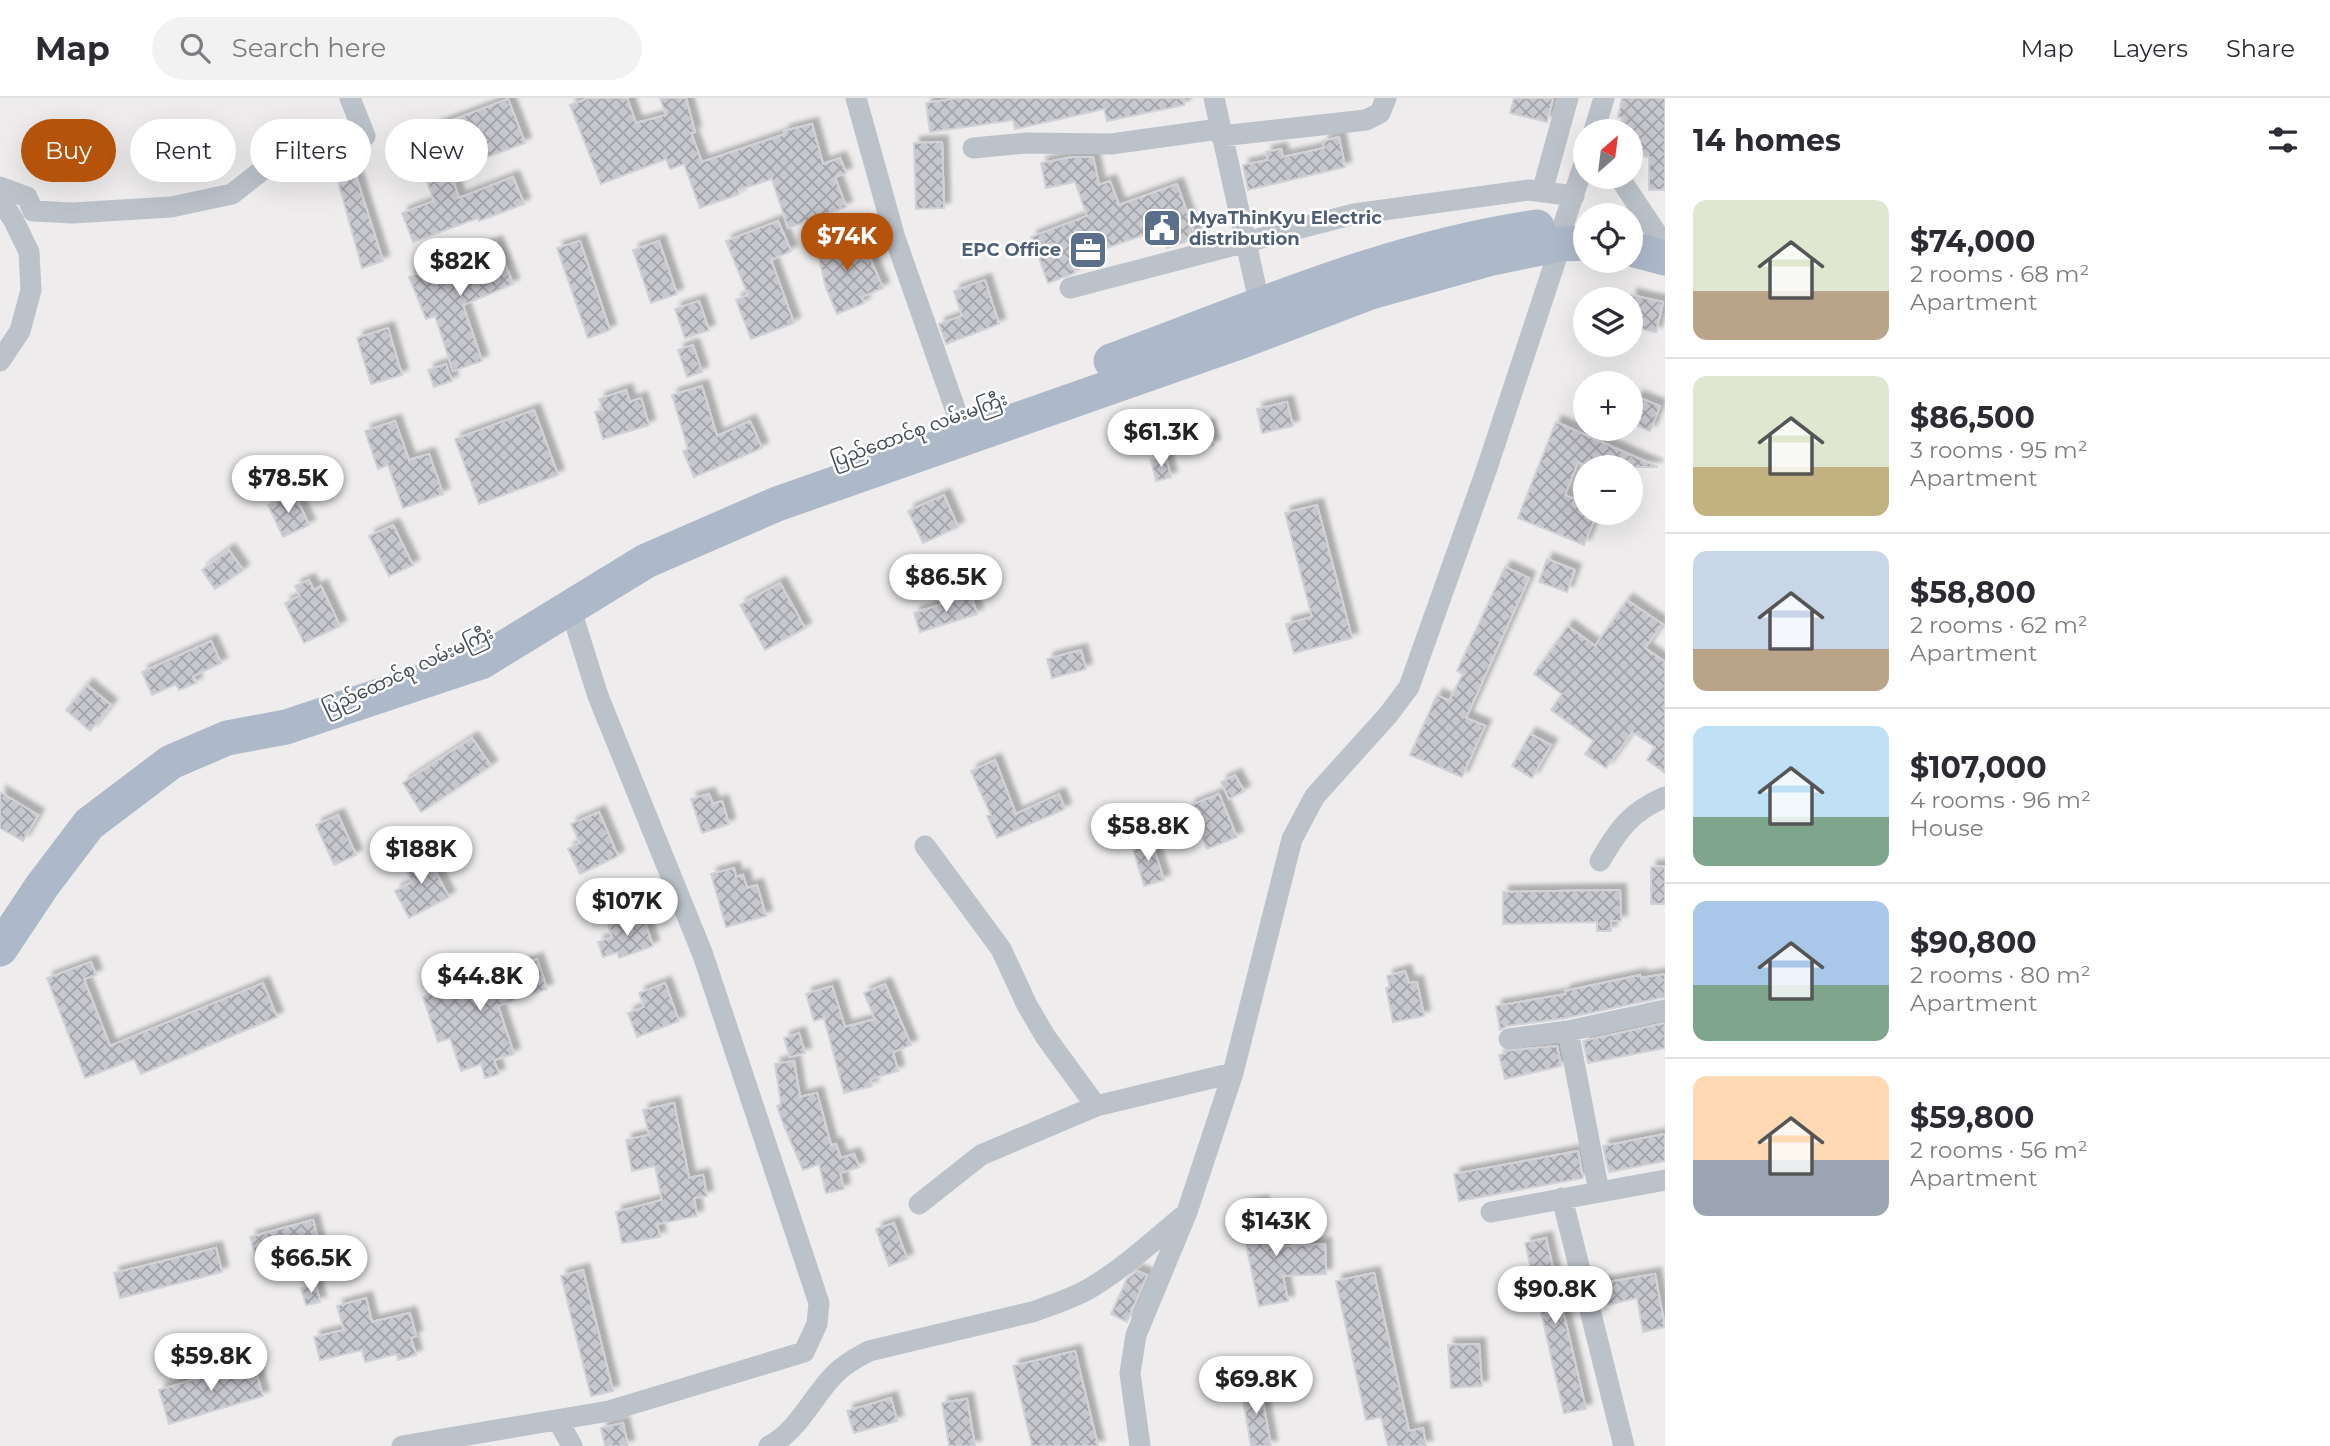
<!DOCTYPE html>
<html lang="en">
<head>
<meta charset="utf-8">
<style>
  :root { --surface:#fff; --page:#f2f2f3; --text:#2b2b33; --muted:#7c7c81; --line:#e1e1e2; --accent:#b45309 }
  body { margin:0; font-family:Montserrat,"Noto Sans Myanmar",sans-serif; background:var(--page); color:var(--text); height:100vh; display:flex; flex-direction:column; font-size:26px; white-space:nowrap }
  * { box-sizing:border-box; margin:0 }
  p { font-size:23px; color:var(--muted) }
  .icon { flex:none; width:38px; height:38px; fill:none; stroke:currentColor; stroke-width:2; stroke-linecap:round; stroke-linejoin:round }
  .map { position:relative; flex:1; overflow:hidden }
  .sheet { display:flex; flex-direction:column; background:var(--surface); width:665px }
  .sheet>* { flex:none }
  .guide { position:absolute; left:21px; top:21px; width:665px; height:63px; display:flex; gap:14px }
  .needle { width:46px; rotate:28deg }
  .fabs { position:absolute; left:1573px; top:21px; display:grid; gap:14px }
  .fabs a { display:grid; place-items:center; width:70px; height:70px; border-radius:50%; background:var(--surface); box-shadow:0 7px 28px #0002; font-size:35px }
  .price { position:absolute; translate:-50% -60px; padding:0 16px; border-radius:24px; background:#fff; color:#222; font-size:23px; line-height:46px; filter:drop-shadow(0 2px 4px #0008) }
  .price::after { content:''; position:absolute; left:50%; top:42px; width:21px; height:16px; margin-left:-10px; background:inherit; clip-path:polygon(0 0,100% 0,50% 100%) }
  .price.selected { background:var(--accent); color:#fff }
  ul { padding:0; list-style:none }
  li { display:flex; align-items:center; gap:21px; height:175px; padding:0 28px }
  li+li { border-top:2px solid var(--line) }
  li span { display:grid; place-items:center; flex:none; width:196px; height:140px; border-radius:14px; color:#555 }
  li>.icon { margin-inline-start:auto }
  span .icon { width:84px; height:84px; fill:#fffc; stroke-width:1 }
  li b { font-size:30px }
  h2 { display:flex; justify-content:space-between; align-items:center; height:84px; padding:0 28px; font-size:30px }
  .tag { padding:0 24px; border-radius:32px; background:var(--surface); box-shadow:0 7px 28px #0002; font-size:24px; line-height:63px }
  .tag.selected { background:var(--accent); color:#fff }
  header { display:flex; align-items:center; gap:42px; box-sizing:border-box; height:98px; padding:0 35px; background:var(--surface); border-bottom:2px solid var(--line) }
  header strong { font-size:33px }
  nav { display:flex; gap:38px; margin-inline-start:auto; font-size:24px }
  .search { width:490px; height:63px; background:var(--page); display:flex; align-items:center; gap:18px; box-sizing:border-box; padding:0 24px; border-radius:38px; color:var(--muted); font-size:26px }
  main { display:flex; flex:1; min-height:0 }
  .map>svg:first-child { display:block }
  .building { fill:url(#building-cross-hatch); stroke:#d0d2d7; stroke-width:2; filter:url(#shadow) }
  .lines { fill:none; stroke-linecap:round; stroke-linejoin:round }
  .minor { stroke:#bbc2ca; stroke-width:21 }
  .primary { stroke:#adb9c9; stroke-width:35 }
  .labels { text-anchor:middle; stroke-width:5; stroke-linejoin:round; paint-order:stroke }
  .service-label { font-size:18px; font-weight:bold; fill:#4e5e75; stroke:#fff; text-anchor:start }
  .street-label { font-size:18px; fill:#464e57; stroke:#fff }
</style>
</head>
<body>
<header>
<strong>Map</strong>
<div class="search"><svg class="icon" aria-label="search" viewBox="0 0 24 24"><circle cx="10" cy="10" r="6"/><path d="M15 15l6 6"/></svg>Search here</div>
<nav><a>Map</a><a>Layers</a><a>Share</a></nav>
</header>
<main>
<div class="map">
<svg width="1665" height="1348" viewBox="0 0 1665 1348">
  <defs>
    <pattern id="building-cross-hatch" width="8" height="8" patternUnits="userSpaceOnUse" patternTransform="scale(1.75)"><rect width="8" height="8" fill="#c7c7ce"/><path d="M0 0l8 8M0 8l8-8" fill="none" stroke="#a3a4aa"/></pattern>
    <filter id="shadow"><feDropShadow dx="6" dy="-6" stdDeviation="2" flood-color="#0004"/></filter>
  </defs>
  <rect width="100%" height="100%" fill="#eeecec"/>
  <path class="building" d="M589,0H627L636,25L666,17L660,0H686L695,34L691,35L702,64L785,36L784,33L812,26L823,66L840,60L846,75L835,79L846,109L788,130L772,81L738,92L739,96L700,110L684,66L670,71L666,61L601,86L570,7Z
    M959,0H1184V7L1107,23L1104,11L1015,31L1013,22L930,34L926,5Z
    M1514,0H1553L1547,24L1510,15Z
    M1622,0H1665V92H1649V59L1631,57V33H1620L1622,20L1618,19Z
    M508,1L525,45L450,73L459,100L513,79L524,106L479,123L478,120L413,144L402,115L434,103L410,38Z
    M1339,39L1345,69L1248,92L1243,67L1268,62L1266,54L1281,51L1283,59L1324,50L1323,43Z
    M942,44L944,110L916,111L914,45Z
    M1073,59H1093L1099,87L1110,83L1119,107L1177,86L1196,140L1167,150L1160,131L1070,163L1075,175L1048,185L1031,139L1087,118L1075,84L1046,90L1041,65Z
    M355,75L383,163L362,170L337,80Z
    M778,123L791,153L771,162L794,225L751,241L736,202L748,197L726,143Z
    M855,137L862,161L869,158L883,190L861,199L864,205L837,216L826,190L816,148Z
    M580,143L610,232L588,240L557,150Z
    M659,143L677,196L651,205L633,152Z
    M496,144L513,186L463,207L482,263L453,273L435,218L426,221L409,179Z
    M985,182L999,226L946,246L939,226L962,218L954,193Z
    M1631,197L1663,204L1656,234L1631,229Z
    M699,203L709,232L685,240L675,211Z
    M388,230L402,277L371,286L357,240Z
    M693,247L702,274L687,279L678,252Z
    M446,266L452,283L434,289L428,272Z
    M702,288L717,338L750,323L762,350L694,379L683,353L688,351L672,297Z
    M626,292L630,304L641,300L649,327L603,341L595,314L603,312L599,301Z
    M1637,299L1660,308L1650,333L1631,325V312Z
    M1287,304L1293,328L1262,335L1257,311Z
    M534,312L558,377L479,406L455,341Z
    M395,323L409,362L429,356L443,396L403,410L388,367L378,371L365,333Z
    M1556,324L1658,369H1591L1578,364L1565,397L1586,406V415H1597L1584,447L1518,420Z
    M1208,327L1214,347L1175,357L1169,337Z
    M1166,359L1171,379L1156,383L1151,362Z
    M294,395L309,427L283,439L268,407Z
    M944,397L958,429L923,445L908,413Z
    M1317,407L1352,540L1294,555L1286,526L1312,519L1285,415Z
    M393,427L413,467L389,478L369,438Z
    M229,452L243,472L215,491L202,472Z
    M1547,461L1575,472L1567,494L1539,484Z
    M1505,469L1529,480L1466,620L1485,628L1462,679L1410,657L1437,597L1449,603L1463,576L1457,573Z
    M309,482L314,492L321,488L340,528L304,545L285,505L300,498L295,488Z
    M780,485L805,530L765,552L740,507Z
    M971,497L977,516L920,534L914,515Z
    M1627,502L1662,526L1645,550L1665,564V675L1647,662L1655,649L1632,634L1606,670L1585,656L1594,643L1551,612L1562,596L1534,576L1568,528L1595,548Z
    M211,543L221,565L193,578L196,585L179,592L176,586L152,597L142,574Z
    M1081,552L1086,571L1052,580L1047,561Z
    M87,587L111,607L90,633L66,612Z
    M1530,636L1551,647L1532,680L1512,668Z
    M472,640L491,668L421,714L403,685Z
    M995,662L1016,716L1059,696L1065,711L997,740L987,718L991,717L971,673Z
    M1235,677L1244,693L1229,701L1221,684Z
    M0,694L38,717L23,743L0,730Z
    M709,696L713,706L722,703L729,726L702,735L691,701Z
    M1219,696L1237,739L1207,751L1189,708Z
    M599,714L618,758L580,776L568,751L580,745L571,726Z
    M338,717L356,757L334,767L316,727Z
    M1151,742L1164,782L1144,788L1132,748Z
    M424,752L449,799L409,820L395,793L412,784L402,764Z
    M1665,768V806H1651V769Z
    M734,770L736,779L743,777L747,790L757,787L766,818L726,829L711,776Z
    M1620,792L1621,823H1611V833H1597V824L1503,826V794Z
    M642,816L653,848L619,860L618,854L603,859L598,844L612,839L608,827Z
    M537,861L547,891L498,908L514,956L494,962L499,976L485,980L481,966L461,973L450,940L438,944L423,899L429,897L425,883L450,875L454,889Z
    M91,864L96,877L84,881L110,948L263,885L277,919L141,976L134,961L85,980L47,880Z
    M1405,873L1409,885L1417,884L1424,918L1393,924L1386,890L1390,889L1387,878Z
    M1665,876V899L1566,920L1507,928L1500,932L1496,908L1566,896L1565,893L1640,877L1641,880Z
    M665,885L679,923L637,939L628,915L644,909L639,895Z
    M885,886L911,947L893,954L898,973L870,981L872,988L844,995L824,920L814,923L806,896L832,888L845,929L875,921L864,895Z
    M1665,925V950L1588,965L1583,943Z
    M799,935L805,955L790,959L784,940Z
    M1557,948L1561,968L1505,981L1499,957L1505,956L1504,953Z
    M794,963L800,999L817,995L831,1047L836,1046L841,1060L854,1056L859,1069L840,1075L844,1091L826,1095L819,1066L803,1072L784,1028L777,1008L781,1006L775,966Z
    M674,1005L689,1080L703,1077L707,1098L694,1100L697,1118L657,1126L660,1139L622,1145L616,1114L662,1102L655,1068L632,1073L626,1042L649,1037L643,1012Z
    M1665,1036V1063L1609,1074L1603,1048Z
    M1578,1053L1583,1080L1459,1103L1454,1076Z
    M1262,1104L1271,1149L1325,1146L1326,1176L1283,1178L1288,1203L1259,1208L1238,1109Z
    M313,1122L320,1150L258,1166L250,1139Z
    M894,1125L907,1161L889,1168L876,1131Z
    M1546,1140L1586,1311L1564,1315L1525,1145Z
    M216,1150L222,1174L120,1200L114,1175Z
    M583,1172L613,1293L591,1298L561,1178Z
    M1137,1173L1147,1177L1127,1224L1111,1216L1127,1181Z
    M1374,1175L1409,1333L1423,1330L1426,1348H1388L1381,1319L1366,1322L1336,1183Z
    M1655,1176L1665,1229L1643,1234L1637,1200L1603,1208L1597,1186Z
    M316,1187L320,1204L306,1207L301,1190Z
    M366,1200L372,1224L410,1215L416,1238L411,1240L416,1257L398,1262L397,1256L365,1264L362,1252L320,1262L314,1239L344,1232L337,1208Z
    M1479,1246L1482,1288L1451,1290L1448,1247Z
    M1075,1253L1098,1348H1032L1013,1268Z
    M253,1264L263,1298L169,1326L159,1292Z
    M1260,1287L1271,1348H1251L1241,1290Z
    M891,1300L897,1323L854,1335L847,1313Z
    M967,1301L975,1348H949L942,1305Z
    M623,1325L628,1348H605L601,1330Z"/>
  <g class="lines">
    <path class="minor" d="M350,0L365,38
      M856,0L895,140L958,319
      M1214,0L1260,208
      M1594,33L1604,0
      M1221,38L1366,22L1380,15L1386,0
      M973,50L1026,45L1111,46L1219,31
      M1619,79L1657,136
      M0,89L27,99L33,113L73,115L171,109L232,96L275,62L361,30
      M1542,94L1568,0
      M0,101L14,123L29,154L31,192L20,233L0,263
      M1070,190L1354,116L1529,92L1574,98
      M925,748L1001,851L1027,907L1045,938L1096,1008
      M1600,763C1618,732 1630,714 1665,699
      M1568,933L1599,1094
      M1509,941L1568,933L1665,912
      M1562,1100L1624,1348
      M919,1106L981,1057L1096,1008L1233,975
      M1491,1114L1665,1082
      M558,1322L572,1348
      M402,1348L609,1313L804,1254L817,1226L819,1205L703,857L598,598L570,509
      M769,1348C797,1334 812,1300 833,1278C843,1267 856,1260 869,1253L1032,1214C1052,1207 1074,1200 1092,1189C1125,1169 1154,1142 1183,1118
      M1140,1348L1130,1275L1136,1237L1187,1114L1233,975L1292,741L1315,698L1388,617L1409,589L1486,373L1561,146L1564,125L1586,60"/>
    <path class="primary" d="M1631,151L1665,160
      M1111,263C1250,212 1389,150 1537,129
      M0,851L42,788L89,726L171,664L227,640L286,629L481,564L646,463L777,406L1242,243L1371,194L1492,160L1561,146L1586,145"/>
  </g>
  <defs>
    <symbol id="civic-square" viewBox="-11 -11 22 22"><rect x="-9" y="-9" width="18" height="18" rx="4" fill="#5c6f8a" stroke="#fff"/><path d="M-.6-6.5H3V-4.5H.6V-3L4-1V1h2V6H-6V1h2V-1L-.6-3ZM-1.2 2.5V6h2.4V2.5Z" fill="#fff"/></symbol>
    <symbol id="office-square" viewBox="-11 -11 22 22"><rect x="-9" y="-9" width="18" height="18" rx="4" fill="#5c6f8a" stroke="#fff"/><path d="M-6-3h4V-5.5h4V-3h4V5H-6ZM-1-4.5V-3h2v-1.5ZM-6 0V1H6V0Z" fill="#fff"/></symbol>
  </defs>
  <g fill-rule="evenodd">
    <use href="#civic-square" x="1140" y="108" width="44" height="44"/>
    <use href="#office-square" x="1066" y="130" width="44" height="44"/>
  </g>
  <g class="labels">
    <g class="service-label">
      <text x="1189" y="126">MyaThinKyu Electric<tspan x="1189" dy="21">distribution</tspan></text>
      <text x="1061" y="158" text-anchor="end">EPC Office</text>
    </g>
    <g class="street-label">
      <text transform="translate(919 332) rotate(-20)" y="6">ပြည်ထောင်စု လမ်းမကြီး</text>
      <text transform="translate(408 573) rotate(-25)" y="6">ပြည်ထောင်စု လမ်းမကြီး</text>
    </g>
  </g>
</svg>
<div class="fabs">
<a><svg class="needle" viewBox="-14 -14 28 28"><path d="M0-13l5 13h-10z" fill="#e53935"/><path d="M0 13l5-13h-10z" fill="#7c7c81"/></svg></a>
<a><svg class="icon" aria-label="locate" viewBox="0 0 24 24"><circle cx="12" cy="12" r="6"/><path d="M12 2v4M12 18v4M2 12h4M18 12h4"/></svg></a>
<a><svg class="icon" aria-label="layers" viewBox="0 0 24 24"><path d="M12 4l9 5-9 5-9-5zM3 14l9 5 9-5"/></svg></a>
<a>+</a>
<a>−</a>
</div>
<b class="price selected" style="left:847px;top:175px">$74K</b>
<b class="price" style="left:460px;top:200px">$82K</b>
<b class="price" style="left:1161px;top:371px">$61.3K</b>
<b class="price" style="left:288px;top:417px">$78.5K</b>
<b class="price" style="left:946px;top:516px">$86.5K</b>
<b class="price" style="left:1148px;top:765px">$58.8K</b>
<b class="price" style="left:421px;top:788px">$188K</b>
<b class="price" style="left:627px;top:840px">$107K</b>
<b class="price" style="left:480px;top:915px">$44.8K</b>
<b class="price" style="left:1276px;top:1160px">$143K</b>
<b class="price" style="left:311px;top:1197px">$66.5K</b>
<b class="price" style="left:1555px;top:1228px">$90.8K</b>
<b class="price" style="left:211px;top:1295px">$59.8K</b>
<b class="price" style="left:1256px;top:1318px">$69.8K</b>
<div class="guide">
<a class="tag selected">Buy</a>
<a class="tag">Rent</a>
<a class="tag">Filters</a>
<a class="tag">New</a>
</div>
</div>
<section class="sheet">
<h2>14 homes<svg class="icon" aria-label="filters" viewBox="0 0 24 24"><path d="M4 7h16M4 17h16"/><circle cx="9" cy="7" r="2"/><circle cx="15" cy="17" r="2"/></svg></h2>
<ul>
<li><span style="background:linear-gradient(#dfe7d0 65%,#b9a48a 0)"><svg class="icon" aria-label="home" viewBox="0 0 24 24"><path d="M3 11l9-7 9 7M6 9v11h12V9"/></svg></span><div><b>$74,000</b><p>2 rooms · 68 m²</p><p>Apartment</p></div></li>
<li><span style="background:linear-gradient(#dfe7d0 65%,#c2b280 0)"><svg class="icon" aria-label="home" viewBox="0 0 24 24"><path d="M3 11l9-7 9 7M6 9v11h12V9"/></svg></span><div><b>$86,500</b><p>3 rooms · 95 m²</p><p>Apartment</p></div></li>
<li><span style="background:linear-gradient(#c9d6e8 70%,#b9a48a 0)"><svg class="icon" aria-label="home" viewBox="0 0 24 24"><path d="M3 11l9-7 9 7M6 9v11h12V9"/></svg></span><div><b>$58,800</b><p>2 rooms · 62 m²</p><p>Apartment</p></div></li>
<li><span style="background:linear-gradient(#bfe0f5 65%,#7fa58c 0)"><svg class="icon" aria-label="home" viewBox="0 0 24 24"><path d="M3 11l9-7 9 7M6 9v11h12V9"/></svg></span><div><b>$107,000</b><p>4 rooms · 96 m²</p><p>House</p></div></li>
<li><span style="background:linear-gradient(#a9c7e8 60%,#7fa58c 0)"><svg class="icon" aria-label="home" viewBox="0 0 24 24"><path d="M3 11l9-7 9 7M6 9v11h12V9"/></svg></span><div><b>$90,800</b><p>2 rooms · 80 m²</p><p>Apartment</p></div></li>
<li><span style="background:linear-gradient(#ffd9b3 60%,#9aa5b1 0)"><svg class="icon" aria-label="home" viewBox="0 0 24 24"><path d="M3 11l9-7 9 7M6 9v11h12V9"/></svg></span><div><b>$59,800</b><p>2 rooms · 56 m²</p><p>Apartment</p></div></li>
</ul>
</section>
</main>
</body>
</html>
